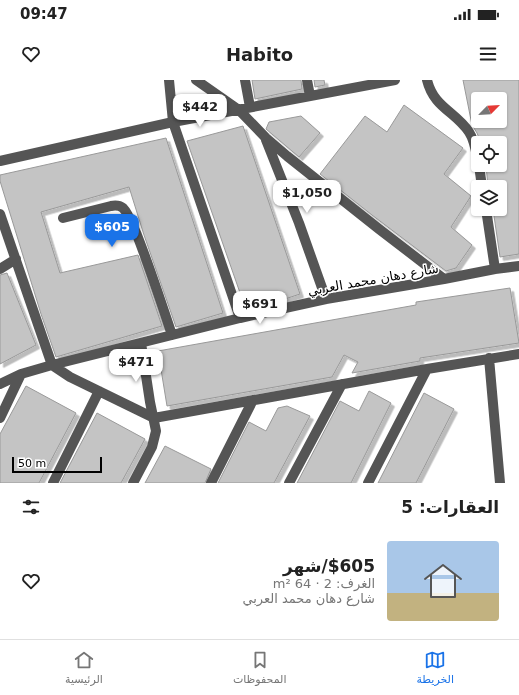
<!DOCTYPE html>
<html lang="ar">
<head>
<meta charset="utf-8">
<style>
  :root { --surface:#fff; --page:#f6f6f6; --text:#222; --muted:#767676; --line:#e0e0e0; --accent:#1a73e8 }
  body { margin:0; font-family:"DejaVu Sans",Cairo,sans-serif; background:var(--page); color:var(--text); direction:rtl; height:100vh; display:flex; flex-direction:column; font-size:15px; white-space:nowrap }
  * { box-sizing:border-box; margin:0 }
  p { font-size:13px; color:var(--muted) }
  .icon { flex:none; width:22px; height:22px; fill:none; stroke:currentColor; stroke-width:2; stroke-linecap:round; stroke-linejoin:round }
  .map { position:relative; height:403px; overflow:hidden; direction:ltr }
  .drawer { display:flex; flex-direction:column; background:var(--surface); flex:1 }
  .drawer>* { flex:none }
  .needle { width:26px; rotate:66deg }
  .buttons { position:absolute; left:471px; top:12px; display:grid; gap:8px }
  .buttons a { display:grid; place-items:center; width:36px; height:36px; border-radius:4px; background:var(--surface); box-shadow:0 1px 3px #0004; font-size:20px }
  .scale { position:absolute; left:12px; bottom:10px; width:90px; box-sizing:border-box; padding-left:4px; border:2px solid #000; border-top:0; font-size:11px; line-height:14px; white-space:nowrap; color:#000; -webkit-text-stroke:3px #fff; paint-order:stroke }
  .price { position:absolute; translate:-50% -34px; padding:0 9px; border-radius:8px; background:#fff; color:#222; font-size:13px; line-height:26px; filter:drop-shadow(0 1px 2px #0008) }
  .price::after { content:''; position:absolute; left:50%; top:24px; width:12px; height:9px; margin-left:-6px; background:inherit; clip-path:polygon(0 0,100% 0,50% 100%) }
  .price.current { background:var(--accent); color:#fff }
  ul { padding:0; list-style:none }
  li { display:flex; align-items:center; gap:12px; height:100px; padding:0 20px }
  li span { display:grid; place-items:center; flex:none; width:112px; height:80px; border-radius:4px; color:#555 }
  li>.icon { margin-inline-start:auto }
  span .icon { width:48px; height:48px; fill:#fffc; stroke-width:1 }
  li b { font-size:17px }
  h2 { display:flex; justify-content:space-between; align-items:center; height:48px; padding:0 20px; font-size:17px }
  .status { display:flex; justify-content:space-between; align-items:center; height:28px; padding:0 20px; background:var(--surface); direction:ltr }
  .status svg { height:11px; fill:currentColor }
  header { display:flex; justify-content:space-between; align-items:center; height:52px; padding:0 20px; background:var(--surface); font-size:18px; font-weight:800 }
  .tabs { display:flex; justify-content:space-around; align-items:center; height:56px; border-top:1px solid var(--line); background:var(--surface); font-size:11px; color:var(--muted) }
  .tabs a { display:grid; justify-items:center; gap:2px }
  .tabs .current { color:var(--accent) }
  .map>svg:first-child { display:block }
  .building { fill:#c4c4c4; stroke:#999; fill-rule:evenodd; filter:url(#shadow) }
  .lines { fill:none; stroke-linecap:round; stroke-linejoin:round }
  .minor { stroke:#555; stroke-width:10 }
  .labels { text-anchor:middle; stroke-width:3; stroke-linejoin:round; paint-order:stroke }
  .street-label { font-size:13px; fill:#000; stroke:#fff }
</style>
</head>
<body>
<div class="status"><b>09:47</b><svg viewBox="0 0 49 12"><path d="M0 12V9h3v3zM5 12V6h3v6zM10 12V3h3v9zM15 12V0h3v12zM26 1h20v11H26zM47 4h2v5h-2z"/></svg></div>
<header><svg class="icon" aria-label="menu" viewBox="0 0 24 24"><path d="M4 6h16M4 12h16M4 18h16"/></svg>Habito<svg class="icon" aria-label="heart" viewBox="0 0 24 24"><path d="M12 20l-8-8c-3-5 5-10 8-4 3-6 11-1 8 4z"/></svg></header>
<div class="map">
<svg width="519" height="403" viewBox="0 0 519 403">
  <defs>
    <filter id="shadow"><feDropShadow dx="3.5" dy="3.5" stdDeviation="0" flood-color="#0004"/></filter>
  </defs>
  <rect width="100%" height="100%" fill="#fff"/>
  <path class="building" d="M252,0H301L302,9L255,19Z
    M314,0H324L325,5L315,7Z
    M463,0H519V174L500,177L493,129H500V107H488L486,85H500V63H481L477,53L472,45ZM478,19H500V41H478Z
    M404,25L463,68L444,94L471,116L451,147L472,165L456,188L446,191L372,135L320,94L365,36L387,52Z
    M301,36L320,53L299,77L266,49L269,42Z
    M243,46L300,214L264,226L246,230L187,61Z
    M166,58L223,233L176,247L144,155L129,107L41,132L60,193L138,175L162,246L56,277L41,234L0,101V95Z
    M7,193L36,265L0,284V195Z
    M510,208L519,263L420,278V281L352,293L358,282L344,275L332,297L167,326L158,271L416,225V222Z
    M26,306L76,333L39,403H0V354Z
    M369,311L391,323L351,403H297L340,321L359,331Z
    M424,313L454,329L416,403H378Z
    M287,326L310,336L274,403H218L249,342L266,351L278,328Z
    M97,333L145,359L121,403H60Z
    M165,366L211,389L205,403H145Z"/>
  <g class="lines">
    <path class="minor" d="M169,0L173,42L240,238
      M196,0L239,30L266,58L287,76L379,149L444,199
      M245,0L250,27
      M307,0L310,16
      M427,0C434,28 455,31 469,52C475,61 476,72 478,82
      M266,60L299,143L326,219
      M0,81L173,42L395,0
      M479,85L482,107
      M486,129L495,189
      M0,134L52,285L70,297L154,338L427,289L519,274
      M63,138L111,126C116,125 119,125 123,128C129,134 133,147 137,155C150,188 161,222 172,255
      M0,189L16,179
      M489,278L500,403
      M0,304L21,294L52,285L240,238L326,219L444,199L495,189L519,186
      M0,338L21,294
      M53,403L99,311
      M133,403L152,367L156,351L150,322L141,263
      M211,403L253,320
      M289,403L342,304
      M368,403L427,289"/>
  </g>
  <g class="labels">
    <g class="street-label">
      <text transform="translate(373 199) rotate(-10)" y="5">شارع دهان محمد العربي</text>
    </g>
  </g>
</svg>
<div class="buttons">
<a><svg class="needle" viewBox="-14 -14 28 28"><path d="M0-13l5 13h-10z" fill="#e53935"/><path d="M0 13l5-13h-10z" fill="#767676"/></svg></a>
<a><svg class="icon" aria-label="locate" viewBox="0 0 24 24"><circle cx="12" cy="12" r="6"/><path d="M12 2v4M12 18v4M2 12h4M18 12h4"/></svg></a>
<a><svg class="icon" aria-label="layers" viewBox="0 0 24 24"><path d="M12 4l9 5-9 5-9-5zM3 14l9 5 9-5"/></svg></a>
</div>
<div class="scale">50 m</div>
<b class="price" style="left:200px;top:48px">$442</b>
<b class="price" style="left:307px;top:134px">$1,050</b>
<b class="price current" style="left:112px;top:168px">$605</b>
<b class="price" style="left:260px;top:245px">$691</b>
<b class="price" style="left:136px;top:303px">$471</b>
</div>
<section class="drawer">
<h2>العقارات: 5<svg class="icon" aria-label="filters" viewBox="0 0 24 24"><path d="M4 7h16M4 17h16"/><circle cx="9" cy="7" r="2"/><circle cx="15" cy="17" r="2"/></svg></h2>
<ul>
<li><span style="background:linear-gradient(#a9c7e8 65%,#c2b280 0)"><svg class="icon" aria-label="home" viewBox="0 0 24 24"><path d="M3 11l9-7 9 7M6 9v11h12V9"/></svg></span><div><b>$605/شهر</b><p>الغرف: 2 · 64 m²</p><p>شارع دهان محمد العربي</p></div><svg class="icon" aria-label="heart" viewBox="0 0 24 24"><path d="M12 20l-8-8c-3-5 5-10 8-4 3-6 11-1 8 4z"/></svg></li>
</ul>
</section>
<nav class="tabs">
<a class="current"><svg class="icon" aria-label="map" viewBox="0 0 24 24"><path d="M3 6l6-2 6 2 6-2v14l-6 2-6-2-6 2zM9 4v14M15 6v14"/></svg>الخريطة</a>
<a><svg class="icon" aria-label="saved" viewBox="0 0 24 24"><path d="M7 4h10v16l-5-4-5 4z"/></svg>المحفوظات</a>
<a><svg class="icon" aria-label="home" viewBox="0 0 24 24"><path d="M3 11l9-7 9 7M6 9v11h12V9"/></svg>الرئيسية</a>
</nav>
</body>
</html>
